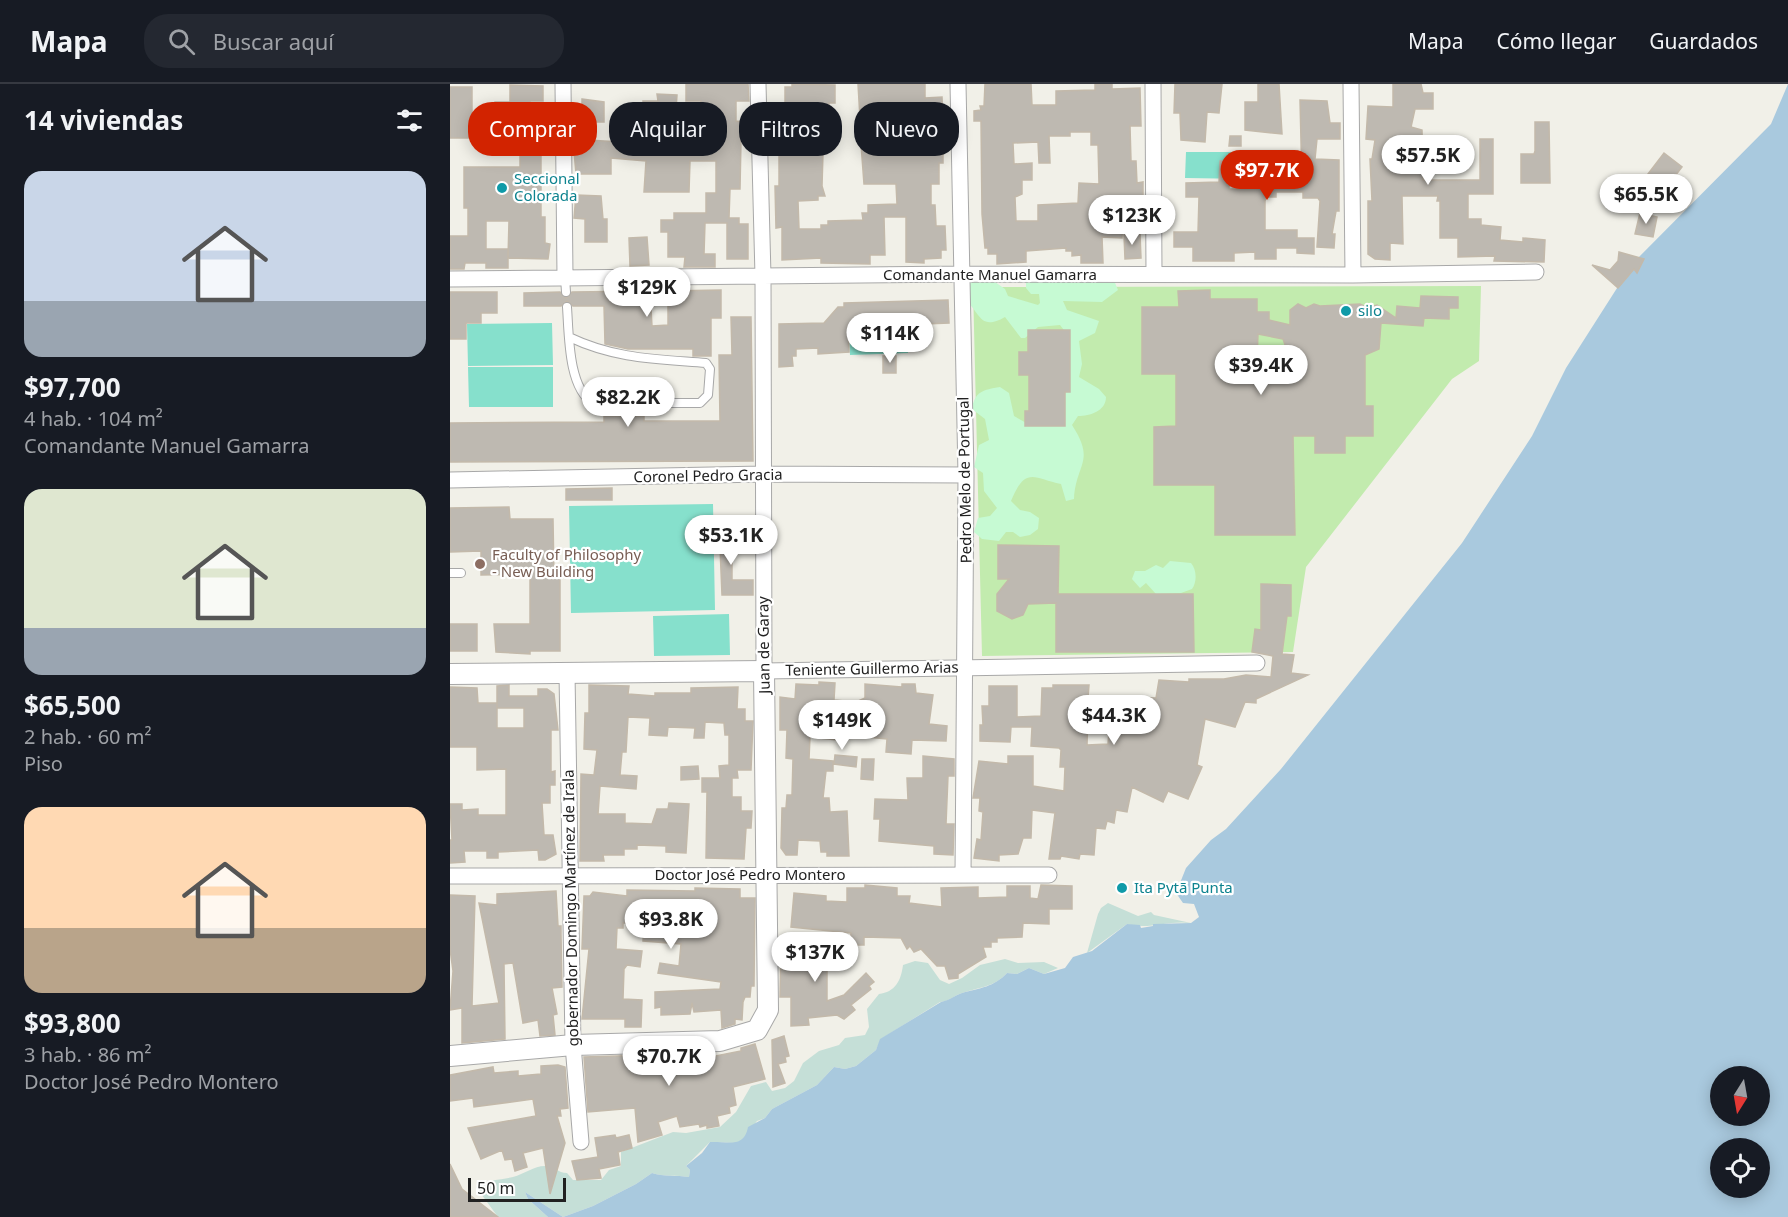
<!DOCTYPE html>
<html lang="es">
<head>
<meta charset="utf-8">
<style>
  :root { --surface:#171b24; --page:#242831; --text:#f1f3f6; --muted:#9ea1a6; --line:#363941; --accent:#d22300 }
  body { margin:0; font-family:"Noto Sans",sans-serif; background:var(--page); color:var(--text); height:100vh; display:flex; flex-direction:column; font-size:22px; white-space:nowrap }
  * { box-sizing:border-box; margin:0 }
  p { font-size:20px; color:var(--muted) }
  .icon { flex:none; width:33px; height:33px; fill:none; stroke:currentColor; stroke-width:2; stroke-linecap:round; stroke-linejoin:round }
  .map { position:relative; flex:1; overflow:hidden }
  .details { display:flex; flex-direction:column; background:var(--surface); width:450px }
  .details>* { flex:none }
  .guide { position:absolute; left:18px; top:18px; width:570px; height:54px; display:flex; gap:12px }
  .needle { width:39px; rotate:191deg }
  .tools { position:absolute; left:1260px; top:982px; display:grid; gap:12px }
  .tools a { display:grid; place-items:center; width:60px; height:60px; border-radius:50%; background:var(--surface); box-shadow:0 3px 15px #0003; font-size:30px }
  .scale { position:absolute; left:18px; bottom:15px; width:98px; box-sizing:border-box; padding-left:6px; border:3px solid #212121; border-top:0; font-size:16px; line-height:21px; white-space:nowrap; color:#212121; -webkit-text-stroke:4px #fff; paint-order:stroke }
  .price { position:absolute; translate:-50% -51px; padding:0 14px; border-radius:21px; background:#fff; color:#222; font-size:20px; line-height:39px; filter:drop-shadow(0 2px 3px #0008) }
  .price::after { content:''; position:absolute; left:50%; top:36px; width:18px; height:14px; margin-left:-9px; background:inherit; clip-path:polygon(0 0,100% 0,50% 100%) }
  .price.selected { background:var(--accent); color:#fff }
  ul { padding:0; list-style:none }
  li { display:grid; align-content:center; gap:12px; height:318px; padding:0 24px }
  li span { display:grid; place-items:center; height:186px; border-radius:18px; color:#555 }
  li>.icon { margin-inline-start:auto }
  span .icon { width:108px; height:108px; fill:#fffc; stroke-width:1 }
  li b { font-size:26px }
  h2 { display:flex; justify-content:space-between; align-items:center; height:72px; padding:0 24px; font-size:26px }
  .pill { padding:0 21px; border-radius:24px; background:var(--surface); box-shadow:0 3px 15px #0003; font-size:21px; line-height:54px }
  .pill.selected { background:var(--accent); color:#fff }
  header { display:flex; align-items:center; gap:36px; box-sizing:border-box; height:84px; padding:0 30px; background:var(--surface); border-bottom:2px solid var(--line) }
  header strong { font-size:28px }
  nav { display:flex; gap:33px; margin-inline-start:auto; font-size:21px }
  .search { width:420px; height:54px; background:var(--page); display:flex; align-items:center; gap:15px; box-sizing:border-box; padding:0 21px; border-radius:24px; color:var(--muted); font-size:22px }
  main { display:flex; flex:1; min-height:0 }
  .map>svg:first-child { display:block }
  .grass { fill:#c2ebae }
  .wetland { fill:#c5dfd7 }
  .park { fill:#c6fad3 }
  .pitch { fill:#86e0cc }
  .water { fill:#a9c9de; fill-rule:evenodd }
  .building { fill:#beb9b1; stroke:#c3b9aa; stroke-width:1.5; fill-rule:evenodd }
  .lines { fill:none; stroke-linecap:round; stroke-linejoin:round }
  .service-casing { stroke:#a8a8a8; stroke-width:10 }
  .minor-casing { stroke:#a8a8a8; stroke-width:17 }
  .tertiary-casing { stroke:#a8a8a8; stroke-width:22 }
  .service { stroke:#fff; stroke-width:8 }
  .minor { stroke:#fff; stroke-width:15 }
  .tertiary { stroke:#fff; stroke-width:20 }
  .culture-dot { fill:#0f9aa8; stroke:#fff; stroke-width:2 }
  .education-dot { fill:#8d6e63; stroke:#fff; stroke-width:2 }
  .labels { text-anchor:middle; stroke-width:4.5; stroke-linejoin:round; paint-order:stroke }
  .culture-label { font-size:15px; fill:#0d838f; stroke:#fff; text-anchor:start }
  .street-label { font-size:15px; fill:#212121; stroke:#fff }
  .education-label { font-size:15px; fill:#785e54; stroke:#fff; text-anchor:start }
</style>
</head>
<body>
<header>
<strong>Mapa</strong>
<div class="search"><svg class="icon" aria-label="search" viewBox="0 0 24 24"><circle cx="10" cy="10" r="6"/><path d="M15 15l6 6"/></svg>Buscar aquí</div>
<nav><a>Mapa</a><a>Cómo llegar</a><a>Guardados</a></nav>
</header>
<main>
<section class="details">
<h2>14 viviendas<svg class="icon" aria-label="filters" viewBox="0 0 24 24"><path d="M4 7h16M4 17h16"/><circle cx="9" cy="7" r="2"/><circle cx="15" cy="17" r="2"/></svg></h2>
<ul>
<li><span style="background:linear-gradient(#c9d6e8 70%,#9aa5b1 0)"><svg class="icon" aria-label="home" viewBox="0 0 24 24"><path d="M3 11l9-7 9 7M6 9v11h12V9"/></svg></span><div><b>$97,700</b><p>4 hab. · 104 m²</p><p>Comandante Manuel Gamarra</p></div></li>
<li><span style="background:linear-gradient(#dfe7d0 75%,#9aa5b1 0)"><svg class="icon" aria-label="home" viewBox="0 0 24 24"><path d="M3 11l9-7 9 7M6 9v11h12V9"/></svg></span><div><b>$65,500</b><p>2 hab. · 60 m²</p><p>Piso</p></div></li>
<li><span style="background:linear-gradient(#ffd9b3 65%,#b9a48a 0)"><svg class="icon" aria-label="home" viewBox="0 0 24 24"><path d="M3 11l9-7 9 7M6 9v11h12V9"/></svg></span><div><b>$93,800</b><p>3 hab. · 86 m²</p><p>Doctor José Pedro Montero</p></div></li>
</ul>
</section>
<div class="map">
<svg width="1338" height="1133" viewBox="0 0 1338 1133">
  <rect width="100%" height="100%" fill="#f1f0e8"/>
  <path class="grass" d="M1031,202L1029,277L1002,295L856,483L843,568L532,572L523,203Z"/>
  <path class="wetland" d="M658,819L688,832L701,828L704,831L741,839C718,836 699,846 677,840L637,869L648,830L651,824Z
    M555,875L568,879L594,878L608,884L594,890L579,884L567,890L557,889C544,903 530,903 512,909C505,911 500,917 490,918L431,955L426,966L406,982L395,985L384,983L367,1001L322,1025L315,1034L307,1037L292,1057L285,1059L260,1058L236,1082L240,1086L239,1093C226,1091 214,1093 202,1089L186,1100L143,1122L113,1133L75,1108L78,1115L98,1133H48L26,1103C39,1095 50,1096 63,1093C74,1090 84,1082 95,1082C104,1082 108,1089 117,1089L123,1096H151L159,1086L171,1082V1068L223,1048L236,1049L270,1043L286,1028L301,1002L316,998L322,1007L335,1004L344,997L353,979L369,967L389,961L395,954L415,951L419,943L417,925L429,910C445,908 451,897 453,881L465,877L478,879L490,896L499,900L512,894L530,881Z"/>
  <path class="park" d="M538,193L555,205L558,212L588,221L590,219L589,210H581L576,204V196L663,194L668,206L652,218L613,217L617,226L649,237L645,249L629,257L632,280L629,293L649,305L656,313C656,327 640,332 628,332L622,341C646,378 626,379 624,415L616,417L611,400C584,395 576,381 561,417L570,426L580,428L589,434L588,445L580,451L570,453L563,448H556L549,457L532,455L524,448L528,434L540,432L547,424L534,407L533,389L524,383L529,361L539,356L535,335L522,325C525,307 533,306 550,303L559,309L564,332L578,340L617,250L610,241L588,243L575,254H571L555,233C529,248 530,227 515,216L517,196Z
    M720,477L741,479C747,486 747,498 742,505L731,509L706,510L696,499L690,504L682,495L685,487H695L706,481L713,484Z"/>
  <path class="pitch" d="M736,68H799V95L735,94Z
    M102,239L103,281L18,282L17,240Z
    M457,243L458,269L400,271L399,245Z
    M18,283H103V323H19Z
    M263,420L265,526L121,529L119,422Z
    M279,530L280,571L204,572L203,532Z"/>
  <path class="water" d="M1338,0V1133H98L78,1115L75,1108L113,1133L143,1122L186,1100L202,1089C214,1093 226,1091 239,1093L240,1086L236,1082L252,1069L260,1058C277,1057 294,1065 298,1043L315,1034L322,1025L367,1001L384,983L395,985L406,982L426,966L430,955L491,918C501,916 505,911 512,909C530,904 544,903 557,889L567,890L579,884L594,890L615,884L623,873L642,867L677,840L690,841L691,844L703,842V840L741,839L749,833L744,820L733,819L726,809L736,784L761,756L776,745L831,685L1012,459L1082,352L1116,284L1183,179L1321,40ZM1270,993H1310V1032H1270ZM1270,1065H1310V1104H1270Z"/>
  <path class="building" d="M236,0H298L299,17H286V37L299,39V57H291L290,105H280L279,134H289V140H298V175H277V139H255L254,170H265V183H234L235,173H218V148H211V136H224V129H256V109H266V77H240L239,108H194L196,77L161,74V90H126L123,55L186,59V30H193V17H208L207,10L227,11L225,40L210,39L206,68H236V48H251V17H236Z
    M342,0L385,1V19H379V36H374L372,102L375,112H368V116L348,117L349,145H371V141H378V137L413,136L412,129H418V121L447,120L446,100H414L411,60L413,34H410L408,0H475V14L492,13L493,39L492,48H489V68H493V79H489V100H481V121H485L486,142H495L496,166H491V174L474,175V179L456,178V133H434L435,171H420V180L371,179V174L332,176V143L326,144L325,102H329V61L343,60L342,30H331V19H335V3H342Z
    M535,0H581L582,21H606V7L645,6V0H662V5L690,4L691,42H680L681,77H686L687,99L693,98V116L674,117L672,154L652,153L653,179H631V171L622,172V167H616V164L576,167V178L547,180V170H538V164H535L532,130L531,37H524V27L531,26L530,22H534ZM620,48H641V61H648L649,100L629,99L628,119L588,121V137H566L565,113L572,110V96H582V79L564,80L563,59L588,58L589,79H600L599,52H620Z
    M725,0H772L769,29L757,28L755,58L731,56L730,29H724Z
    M808,0H829L832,50L795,46V18H808Z
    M943,0H971L973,9H983V25H965L961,43L972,46L973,96H1030V55H1043V110H1018V135H1031V141L1051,143L1050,156L1073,158V154L1095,156L1094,178L1044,177L1045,172L1008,173V154H990V117H987L988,112H952L953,160L940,159V176L925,175L918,170V117H922L920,75H922L925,56L916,55L918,22L943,23Z
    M60,1L93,2V17H80V50H99V65H91V133H95V159L100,160L98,175L58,174L59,137H36V165H58V184H36V179H15L14,185H0V152H18V124H14V83H70V51H46V36H44L45,18H60Z
    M0,3H22V54H0Z
    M132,15L154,18V38H132Z
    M850,16L877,17L880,39H890V55H867L865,75L889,76V127H886L882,150H885L884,164L867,163L870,117L868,114H853V108H826V113H816L815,117V146H847V154H864V170L847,169V164H826V175H805V168L784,169V177H743V163H724V148H748L749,113H736V99L769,98L770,77H779V105H806V79H834L835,99L852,98Z
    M1085,38H1099L1100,99H1071V70H1084L1085,67Z
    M780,52H791V62H779Z
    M1214,69L1232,83L1212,109L1210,121L1194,109L1197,103L1191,99Z
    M126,111L151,112L153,135H157V158H135V135L124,134Z
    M1190,129L1207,133L1203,153L1185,150Z
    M690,150L691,174L675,175L674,151Z
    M197,153L199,181L180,182L179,154Z
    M1169,168L1194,175L1187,189L1184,185L1168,204L1142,181L1160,186L1168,177Z
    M271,206V234H261V272H243V265H178L155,260L154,222H123L117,217L111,222H74V209L110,208L116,214L122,208L200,207L202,242L218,241V207Z
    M760,206V215H807V228H819V236L840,241V226L848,220L856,224L864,220L870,222L910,220L918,224L927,221L946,234L947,222L970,224L971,212L1008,213V224H999V235L974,234L973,242L931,239L929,265L915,271V322H923V352H895V369H865V352H843L845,451H765V401H704V343L726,342V290H692V223H729L728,207ZM808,250L833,255L840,275H807Z
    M0,208H47V229H31V239H16V255H0Z
    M498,216L499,239L398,243L399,268L368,270V264L346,265V272H342L343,282L329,283V240L374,239L388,223H394V219Z
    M281,233H301L303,377L0,378V339L154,338V332H194V337H270L269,271H282Z
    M578,246H620V308H615V342H575V327H579V291H569V268H578Z
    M433,272H446V289H433Z
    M162,404V416H116V405Z
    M59,423L60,435H103L104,492H110V567H80V570L46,568L44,540H80V490L31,491V467L0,468V424Z
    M269,439H282V496H303V511H272Z
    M548,461L609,462L608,510H743L744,568H606V519L578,520L573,531L562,535L547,527V510L559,495H548Z
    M811,500L841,501V532H837L832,570L844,571L841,589L858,591L806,615V619L795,618L785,643L755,635L747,681L752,683L738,715L718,707L713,718L682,703L677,728L666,726L664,739L657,737L655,745L646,744L644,771L630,770L629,775L611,772L610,775H599L605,729L582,726L581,754H573L568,770L549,771V777L524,774L527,755L531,756L533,728L529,727L530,714H523L529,677L558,680V672H583V702L614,707L615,683H610L611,666L609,664L581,662L582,643H561L560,658L530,657V641H533L532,622H539V602H567V633L591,632L592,604H603V601H639L638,614L678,618V613L706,614L709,596L739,598V595H774L796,591L821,593L823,572L802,568L805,545L811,546ZM638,631L660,632L658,660L637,661Z
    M0,540H27V567H0Z
    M369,598L385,599L384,616L406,618L415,614V600L452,603V600H465L466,609L483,611L479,640L497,642L496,657L462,656L461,670L436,668L437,655L396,651V657L360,653L359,675L383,677V687H376L373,714H379L380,728L397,727L399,772H377V768H371L370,757L348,756L347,771H336L331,764L332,724H336L337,711H342L343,675L336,674L337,646H330V613L345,615L346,600L369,601Z
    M59,601V612H88V605H97L104,610L108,646H101V688L105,687V701H100V719H92L94,751H103L106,770L95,776H89L88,766L48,768V774H37V767H14L15,778L0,779V756H2L0,720H12V726L28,725V731H56V685L27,686V663H0V603L27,604L28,619H47V644H74V624H47V602Z
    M139,601L179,602L178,610L205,612V609H241V604L288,603L287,625H295V637H303L301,686H287L288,694H282V713H291V727H302L301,744H296L294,775L256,774L257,708H252V694H270L269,682L279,681V651H275L274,639L255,638L254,654H244L245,644L218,643L217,652L199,651L200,634L178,633L176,668H172L170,691L187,692L186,705L150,702L148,730H175V739L202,740L207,725H218L219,719L239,720L236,769L216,768V762L187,761V765H174V771H153L154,777H130L131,690L144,691L147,666L134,665L135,629H139Z
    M385,671L407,673L406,683L384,680Z
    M473,672L504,675V692H498L496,740H504L503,771L484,770V762L429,757L430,735H424L425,715L458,716L457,694H473Z
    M412,675H424L423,696L411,695Z
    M248,682L249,695L231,696V683Z
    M415,801L447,804V812H460L459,819L492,823L491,804L528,803V814L557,813V802H580V814L588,815L591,801L622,802V825H599V840L573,839L572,853L547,854V858H541V863H533L536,873L508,890V894L499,895L495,882H487L471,865L464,868L460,862L457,865L451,854L414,853V861H400L401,849L341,843L344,809L376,812V817L397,818V804H415Z
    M245,804L290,805V814H305L304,902H301L300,913H295L293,918L292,936L285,935V940L272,944L271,926L244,928L242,919L240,930L211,931V923L205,924V908L270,905L271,898L208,889L210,879L229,882L231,860L193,857L194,839H173V844H167L166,865L192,867L190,883L177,881L174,885L173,915L192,916L191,943H175V935H132L139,865H132L134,812H140L143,808L177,812V806L245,807Z
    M106,807L108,842H111V851L112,903L102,904L107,930L103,931L105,951L90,952L88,936L73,939L63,879L54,880L55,955L12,959V924L0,926L3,887L0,865V811L25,812L22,922L49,919L29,819L47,821V810Z
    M331,861L395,865V881H377V917L394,911L416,889L424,898L419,902L421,905L401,921L405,926L394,935L387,931L358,934L359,941L341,942V913H330Z
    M334,952L339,972L335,973L336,978L328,980L335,999L323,1003L322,956Z
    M305,960L315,995L283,1003L286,1021L279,1023L280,1029L267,1032L269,1042L257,1044V1041L250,1043L249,1040L230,1043L227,1032L208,1038L212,1051L188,1058L185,1024L138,1028L134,973L233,970L231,979L235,978L236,984L256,980L255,974L291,967V964Z
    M108,981L115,983L118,1024L110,1025L111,1032H107L115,1059L100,1110L93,1064L73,1069L77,1083L65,1087L62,1075L55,1076L52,1066L31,1075L18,1044L86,1032L83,1015L24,1023L23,1014L0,1017V991L43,983L44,989L68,987V992L91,990V982Z
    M165,1051L166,1054L179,1051L182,1064L168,1068L170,1081L149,1085L151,1094L127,1096L122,1077L148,1073L145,1054Z
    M0,1080L12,1105L48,1133H0Z"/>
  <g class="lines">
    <defs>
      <path id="service" d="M115,194L116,208
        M117,223C119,250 118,304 143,319H250L258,311L260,285L256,279C206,275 165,275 119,253
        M0,489H11"/>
      <path id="minor" d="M113,0L115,192
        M308,0L313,192L314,587L807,579
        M508,0L516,391L513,791
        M703,0L704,190
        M901,0L903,191
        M0,195L511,190L903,191L1086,188
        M0,396L313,390L516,391
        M117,589L123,961L131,1058
        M0,792L599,791"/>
      <path id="tertiary" d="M0,590L314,587L318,926L307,946L270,957L123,961L0,972"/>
    </defs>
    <use href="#service" class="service-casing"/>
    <use href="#minor" class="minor-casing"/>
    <use href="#tertiary" class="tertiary-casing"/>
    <use href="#service" class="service"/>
    <use href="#minor" class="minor"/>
    <use href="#tertiary" class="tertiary"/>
  </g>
  <g class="culture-dot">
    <circle cx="52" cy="104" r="6"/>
    <circle cx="896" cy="227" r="6"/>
    <circle cx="672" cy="804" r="6"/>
  </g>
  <circle class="education-dot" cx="30" cy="480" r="6"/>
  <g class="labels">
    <g class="culture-label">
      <text x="64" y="100">Seccional<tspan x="64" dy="17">Colorada</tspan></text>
      <text x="908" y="232">silo</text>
      <text x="684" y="809">Ita Pytã Punta</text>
    </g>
    <g class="street-label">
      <text x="540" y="196">Comandante Manuel Gamarra</text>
      <text transform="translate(258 392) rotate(-1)" y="5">Coronel Pedro Gracia</text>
      <text transform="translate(515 396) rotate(-91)" y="5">Pedro Melo de Portugal</text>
      <text transform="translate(314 561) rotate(-91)" y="5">Juan de Garay</text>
      <text transform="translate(422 585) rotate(-1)" y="5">Teniente Guillermo Arias</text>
      <text x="300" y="796">Doctor José Pedro Montero</text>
      <text transform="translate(121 824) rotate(-91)" y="5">gobernador Domingo Martínez de Irala</text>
    </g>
    <g class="education-label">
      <text x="42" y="476">Faculty of Philosophy<tspan x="42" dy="17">- New Building</tspan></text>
    </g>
  </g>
</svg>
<div class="tools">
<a><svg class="needle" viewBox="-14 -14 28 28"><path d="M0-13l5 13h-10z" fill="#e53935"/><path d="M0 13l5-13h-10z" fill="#9ea1a6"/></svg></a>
<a><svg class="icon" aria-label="locate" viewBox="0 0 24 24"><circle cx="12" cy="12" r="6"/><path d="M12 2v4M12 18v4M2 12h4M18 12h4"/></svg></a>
</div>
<div class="scale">50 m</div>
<b class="price" style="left:978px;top:102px">$57.5K</b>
<b class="price selected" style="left:817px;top:117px">$97.7K</b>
<b class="price" style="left:1196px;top:141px">$65.5K</b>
<b class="price" style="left:682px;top:162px">$123K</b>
<b class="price" style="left:197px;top:234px">$129K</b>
<b class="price" style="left:440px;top:280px">$114K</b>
<b class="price" style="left:811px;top:312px">$39.4K</b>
<b class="price" style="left:178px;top:344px">$82.2K</b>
<b class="price" style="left:281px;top:482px">$53.1K</b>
<b class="price" style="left:664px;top:662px">$44.3K</b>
<b class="price" style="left:392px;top:667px">$149K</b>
<b class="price" style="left:221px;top:866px">$93.8K</b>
<b class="price" style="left:365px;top:899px">$137K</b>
<b class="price" style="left:219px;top:1003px">$70.7K</b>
<div class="guide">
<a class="pill selected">Comprar</a>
<a class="pill">Alquilar</a>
<a class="pill">Filtros</a>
<a class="pill">Nuevo</a>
</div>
</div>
</main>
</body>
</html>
